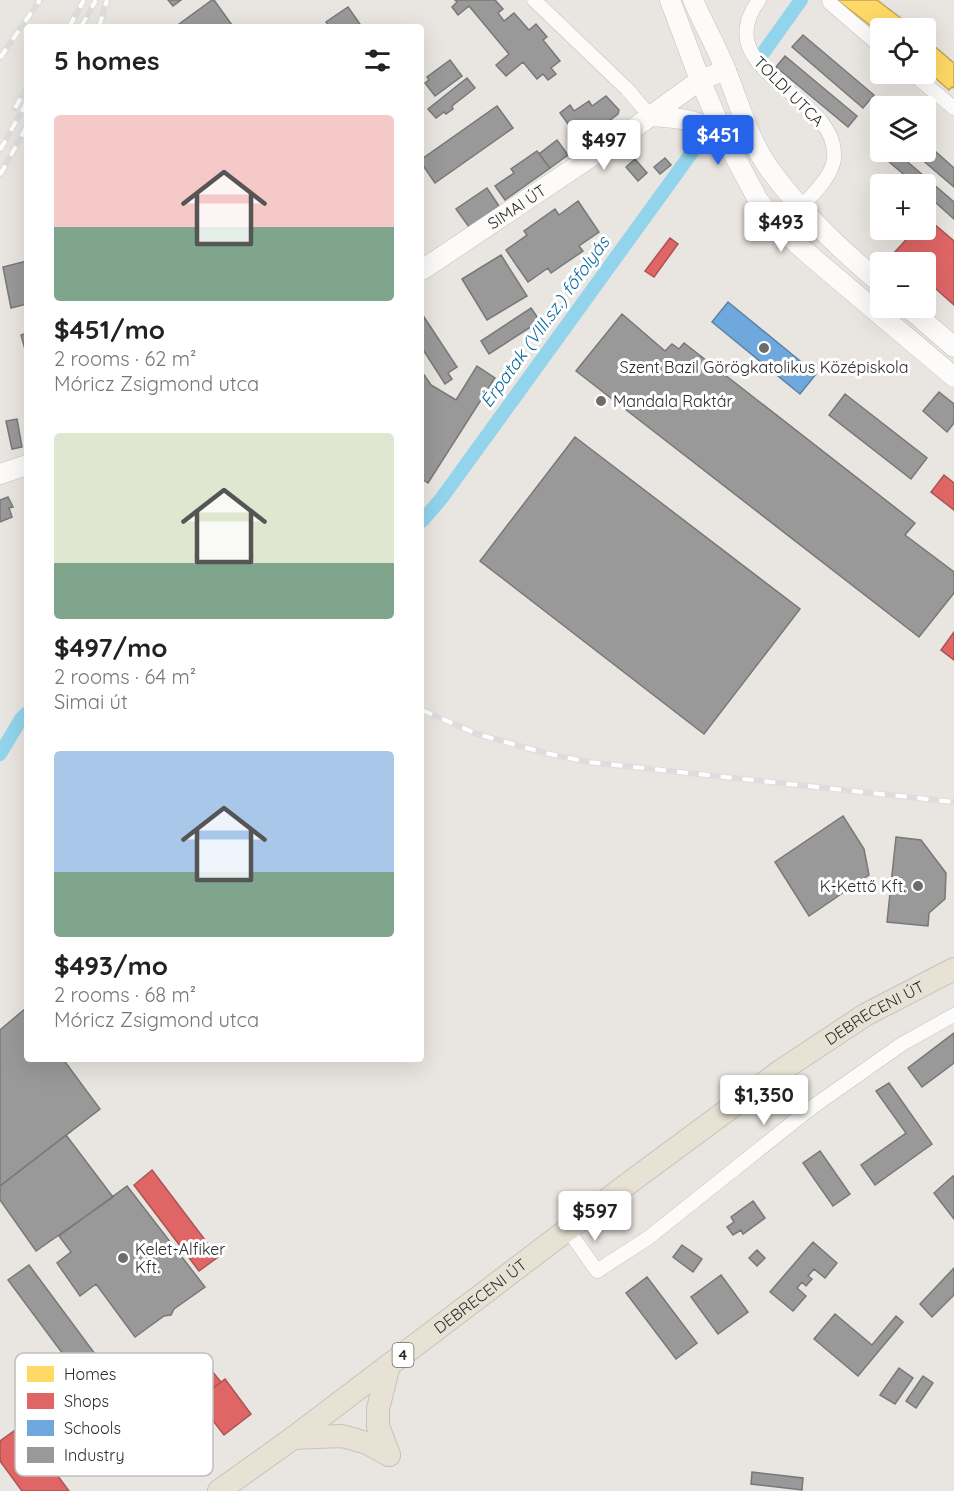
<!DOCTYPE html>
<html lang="en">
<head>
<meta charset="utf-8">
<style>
  :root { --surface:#fff; --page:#f2f2f2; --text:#222; --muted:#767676; --accent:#2563eb }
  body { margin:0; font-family:Quicksand,sans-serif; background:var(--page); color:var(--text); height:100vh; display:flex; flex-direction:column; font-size:22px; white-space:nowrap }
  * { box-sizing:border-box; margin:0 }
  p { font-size:20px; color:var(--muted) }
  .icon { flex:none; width:33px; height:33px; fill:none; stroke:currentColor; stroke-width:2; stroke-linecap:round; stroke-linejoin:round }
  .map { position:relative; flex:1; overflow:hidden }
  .panel { position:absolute; left:24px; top:24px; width:400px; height:1038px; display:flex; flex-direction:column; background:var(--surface); border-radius:6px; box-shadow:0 6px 24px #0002 }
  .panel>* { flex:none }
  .fabs { position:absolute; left:870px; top:18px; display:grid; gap:12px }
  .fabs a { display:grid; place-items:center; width:66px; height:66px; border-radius:6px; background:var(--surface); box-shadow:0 6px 24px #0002; font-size:30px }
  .price { position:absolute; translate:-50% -51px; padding:0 14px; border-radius:6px; background:#fff; color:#222; font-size:20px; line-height:39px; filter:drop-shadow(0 2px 3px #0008) }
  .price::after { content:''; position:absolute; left:50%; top:36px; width:18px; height:14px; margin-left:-9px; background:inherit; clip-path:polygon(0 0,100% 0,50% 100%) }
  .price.selected { background:var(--accent); color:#fff }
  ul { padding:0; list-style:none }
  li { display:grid; align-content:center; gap:12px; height:318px; padding:0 30px }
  li span { display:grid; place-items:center; height:186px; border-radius:6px; color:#555 }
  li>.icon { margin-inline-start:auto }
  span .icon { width:108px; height:108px; fill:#fffc; stroke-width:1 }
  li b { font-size:26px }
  h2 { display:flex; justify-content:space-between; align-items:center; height:72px; padding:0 30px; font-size:26px }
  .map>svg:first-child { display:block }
  .homes { fill:#ffd966; stroke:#bfa554; stroke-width:1.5 }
  .shops { fill:#e06666; stroke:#aa5454; stroke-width:1.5 }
  .schools { fill:#6fa8dc; stroke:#5b82a7; stroke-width:1.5 }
  .industry { fill:#999; stroke:#787878; stroke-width:1.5 }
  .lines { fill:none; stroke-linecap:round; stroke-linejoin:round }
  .canal { stroke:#92d4ec; stroke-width:14 }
  .minor-casing { stroke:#c3c1c2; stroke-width:15 }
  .secondary-casing { stroke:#c3c1c2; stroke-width:21 }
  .primary-casing { stroke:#c5c3c1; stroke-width:24 }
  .minor { stroke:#fcfbfa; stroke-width:14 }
  .secondary { stroke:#fcfbfa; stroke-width:20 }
  .primary { stroke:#e7e2d3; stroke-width:22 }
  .rail-casing { stroke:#deddde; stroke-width:6 }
  .rail { stroke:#fff; stroke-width:4; stroke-dasharray:11; stroke-linecap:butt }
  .poi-dot { fill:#6e6c6a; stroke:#fff; stroke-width:2 }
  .labels { text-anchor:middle; stroke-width:6; stroke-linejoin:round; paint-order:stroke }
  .shield { fill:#fff; stroke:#6b6b6b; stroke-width:1.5 }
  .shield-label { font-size:15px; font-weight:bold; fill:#2b2b2b }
  .street-label { font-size:16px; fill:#2b2b2b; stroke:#fff }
  .poi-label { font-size:16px; fill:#2b2b2b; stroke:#fff; text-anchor:start }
  .water-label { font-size:18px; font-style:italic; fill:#0b699f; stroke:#fff }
  .key { fill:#fff; stroke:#bfbfbf; stroke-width:1.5 }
  .key-label { font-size:16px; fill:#2b2b2b }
</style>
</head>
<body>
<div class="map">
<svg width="954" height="1491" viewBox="0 0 954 1491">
  <rect width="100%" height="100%" fill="#e9e5e0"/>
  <path class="homes" d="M837,0H877L902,19L894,28H880V33Z
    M926,39L954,63V88L952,87L949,90L926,70Z"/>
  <path class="shops" d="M926,217L954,241V305L926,280V262H905L894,253L915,230H926Z
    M670,238L678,244L654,277L645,271Z
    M944,475L954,483V510L931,492Z
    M954,632V660L941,650Z
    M152,1170L218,1257L199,1271L134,1185Z
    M207,1365L221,1382L188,1407L175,1389Z
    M225,1379L251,1414L224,1435L197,1400Z
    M21,1426L69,1491H22L0,1461V1441Z"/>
  <path class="schools" d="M728,302L816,374L800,394L712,322Z"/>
  <path class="industry" d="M168,0H181L173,6Z
    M212,0H214L232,25L229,27H175Z
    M455,0H495L503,9L498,13L504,21L514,13L529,30L536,24L547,37L543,40L560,61L551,68L556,74L548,80L543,74L537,79L523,62L506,76L496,65L509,54L469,6L458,15L452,7L457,2Z
    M348,7L362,27H329L326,22Z
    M803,35L874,95L863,108L792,47Z
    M785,56L857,116L848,127L776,67Z
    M450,60L462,76L435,96L425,83L429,80L427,77Z
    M467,78L475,88L452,106L453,109L446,114L444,112L436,118L428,109Z
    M606,96L619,110L618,114L581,142L560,113L570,105L574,111L589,101L592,106Z
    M497,106L513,128L435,183L422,164V159Z
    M557,140L568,155L550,168L539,154Z
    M880,142V152H896L954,202V219L926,194V184H915L874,149Z
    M926,143L954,168V187L913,152H926Z
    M537,151L550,168L505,200L495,186L514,173L511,169Z
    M665,158L671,165L660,174L654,167Z
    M635,159L647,173L638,181L626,167Z
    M487,188L499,206L469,227L456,209Z
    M578,201L599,232L579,246L583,251L551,273L548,268L528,282L506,250L527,235L524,231L555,209L559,215Z
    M501,255L527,296L487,320L462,279Z
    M27,261V304L11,308L3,267Z
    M531,308L540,321L489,354L481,341Z
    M422,314L457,367L448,373L452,379L445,384L422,348Z
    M622,314L665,351L672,344L679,349L684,343L915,523L905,535L954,572V593L919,637L576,371Z
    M27,333V353H26L21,335Z
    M477,366L495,378L428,483L422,479V372L431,385L456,400Z
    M939,392L954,404V423L947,432L923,411Z
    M845,394L927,458L911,479L829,415Z
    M17,419L22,447L12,449L6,421Z
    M575,437L800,609L704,734L480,561Z
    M8,497L13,507L9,508L12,517L0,522V500Z
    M843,816L864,849L869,875L809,916L775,862Z
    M896,837L921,840L946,873L945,899L929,913L928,926L887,922Z
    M26,1008L27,1059H63L100,1109L0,1186V1030Z
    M954,1033V1063L922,1087L908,1068Z
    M889,1083L932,1144L875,1185L861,1165L906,1133L876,1091Z
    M66,1135L113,1197L36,1251L0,1200V1186Z
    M820,1151L850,1194L833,1206L803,1163Z
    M953,1176L954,1178V1219L934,1193Z
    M127,1186L205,1287L174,1309L171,1315L164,1316L135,1337L96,1284L80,1296L57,1263L71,1252L59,1236Z
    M753,1201L765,1218L743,1234L741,1230L733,1235L727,1227L734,1222L731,1217Z
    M813,1242L837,1263L825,1278L814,1269L808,1276L812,1279L806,1286L802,1282L797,1288L806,1296L793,1311L770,1292Z
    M682,1245L702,1259L693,1272L673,1257Z
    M757,1250L765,1258L757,1266L749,1258Z
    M29,1265L124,1393L103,1408L8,1280Z
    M954,1268V1295L932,1317L920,1304Z
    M721,1275L748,1312L718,1334L691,1297Z
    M647,1277L697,1343L676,1359L626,1293Z
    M835,1314L872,1345L896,1316L903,1322L858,1376L814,1339Z
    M899,1368L913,1378L895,1404L880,1395Z
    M923,1376L933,1383L916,1408L906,1401Z
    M752,1472L803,1478L802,1490L751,1484Z"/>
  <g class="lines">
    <path class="canal" d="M761,56L801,0
      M422,521L441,499L698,144
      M0,754L21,719L27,713"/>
    <defs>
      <path id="minor" d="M534,0L627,89L650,116
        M759,0C705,73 841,95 834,159C831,178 813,194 800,208
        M829,0L830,3L880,46
        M913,74L954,108
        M568,1230L597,1271L648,1238L811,1108L902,1044L954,1015"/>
      <g id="secondary">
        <path d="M670,0L700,80L726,140L758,200L780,228L806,252L954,377"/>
        <path d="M693,0C703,24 717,47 726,71C739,102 747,135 766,164C798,210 838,247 880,283"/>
        <path d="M650,116C687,119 696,118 726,140"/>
        <path id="s1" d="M422,270L634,128L700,80L726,70"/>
        <path d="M909,308L954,347"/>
        <path d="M0,474L27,465"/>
      </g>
      <g id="primary">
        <path d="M389,1365L378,1409V1426L389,1455"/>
        <path d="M293,1438L342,1436L367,1443L389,1455"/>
        <path id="s2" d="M219,1491L293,1438L633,1180L779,1072L865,1015L954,969"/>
      </g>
    </defs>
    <use href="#minor" class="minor-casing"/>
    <use href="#secondary" class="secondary-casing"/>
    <use href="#primary" class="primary-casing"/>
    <use href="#minor" class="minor"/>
    <use href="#secondary" class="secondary"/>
    <use href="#primary" class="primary"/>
    <defs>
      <path id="rail" d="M69,27L84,0
        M81,27L96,0
        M99,27L107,0
        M0,58L40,0
        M15,108L27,87
        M0,150L27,102
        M0,175L27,126
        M422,710L477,734L545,753L588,762L954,802"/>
    </defs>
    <use href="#rail" class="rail-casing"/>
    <use href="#rail" class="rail"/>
  </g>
  <g class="poi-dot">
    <circle cx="764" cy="348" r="6"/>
    <circle cx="601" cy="401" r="6"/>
    <circle cx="918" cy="886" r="6"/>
    <circle cx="123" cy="1258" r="6"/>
  </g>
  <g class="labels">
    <rect class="shield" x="392.5" y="1343" width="21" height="24" rx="4.5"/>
    <g class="shield-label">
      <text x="403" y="1360">4</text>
    </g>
    <g class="street-label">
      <text transform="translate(789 91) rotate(45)" y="6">TOLDI UTCA</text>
      <text dy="6" stroke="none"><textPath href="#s1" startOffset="114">SIMAI ÚT</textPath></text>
      <text dy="6" stroke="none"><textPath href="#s2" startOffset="812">DEBRECENI ÚT</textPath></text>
      <text dy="6" stroke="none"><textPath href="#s2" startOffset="326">DEBRECENI ÚT</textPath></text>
    </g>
    <g class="poi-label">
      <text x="764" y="373" text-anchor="middle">Szent Bazil Görögkatolikus Középiskola</text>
      <text x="613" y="407">Mandala Raktár</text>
      <text x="906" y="892" text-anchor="end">K-Kettő Kft.</text>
      <text x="135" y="1255">Kelet-Alfiker<tspan x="135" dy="18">Kft.</tspan></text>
    </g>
    <g class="water-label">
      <text transform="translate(545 322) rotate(-54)" y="6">Érpatak (VIII.sz.) főfolyás</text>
    </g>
  </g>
  <rect x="15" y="1353" width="198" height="123" rx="9" class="key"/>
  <rect x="27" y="1366" width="27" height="16" fill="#ffd966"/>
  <rect x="27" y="1393" width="27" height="16" fill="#e06666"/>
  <rect x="27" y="1420" width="27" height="16" fill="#6fa8dc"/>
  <rect x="27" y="1447" width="27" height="16" fill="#999"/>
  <g class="key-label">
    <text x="64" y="1380">Homes</text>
    <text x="64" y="1407">Shops</text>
    <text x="64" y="1434">Schools</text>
    <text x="64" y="1461">Industry</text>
  </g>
</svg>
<div class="fabs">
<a><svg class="icon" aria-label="locate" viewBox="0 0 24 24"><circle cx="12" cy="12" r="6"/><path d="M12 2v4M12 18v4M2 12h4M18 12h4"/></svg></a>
<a><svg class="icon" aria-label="layers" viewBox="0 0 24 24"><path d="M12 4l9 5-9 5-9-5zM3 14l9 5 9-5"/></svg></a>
<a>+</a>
<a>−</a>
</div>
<b class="price selected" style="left:718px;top:166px">$451</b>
<b class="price" style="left:604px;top:171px">$497</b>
<b class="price" style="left:781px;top:253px">$493</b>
<b class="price" style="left:764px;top:1126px">$1,350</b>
<b class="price" style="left:595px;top:1242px">$597</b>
<section class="panel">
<h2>5 homes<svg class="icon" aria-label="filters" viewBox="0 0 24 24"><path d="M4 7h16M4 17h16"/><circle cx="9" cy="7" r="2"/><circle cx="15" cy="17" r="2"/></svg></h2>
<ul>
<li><span style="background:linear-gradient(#f6c9c9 60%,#7fa58c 0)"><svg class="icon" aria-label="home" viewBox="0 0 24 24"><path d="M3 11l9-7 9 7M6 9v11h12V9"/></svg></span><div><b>$451/mo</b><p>2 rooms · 62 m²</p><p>Móricz Zsigmond utca</p></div></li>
<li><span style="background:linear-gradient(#dfe7d0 70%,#7fa58c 0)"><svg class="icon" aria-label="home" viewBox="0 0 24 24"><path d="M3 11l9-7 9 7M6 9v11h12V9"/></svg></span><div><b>$497/mo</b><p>2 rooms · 64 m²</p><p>Simai út</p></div></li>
<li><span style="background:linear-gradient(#a9c7e8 65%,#7fa58c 0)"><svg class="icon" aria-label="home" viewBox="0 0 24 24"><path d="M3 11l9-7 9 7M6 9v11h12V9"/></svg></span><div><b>$493/mo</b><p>2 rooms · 68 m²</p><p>Móricz Zsigmond utca</p></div></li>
</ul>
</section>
</div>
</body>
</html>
